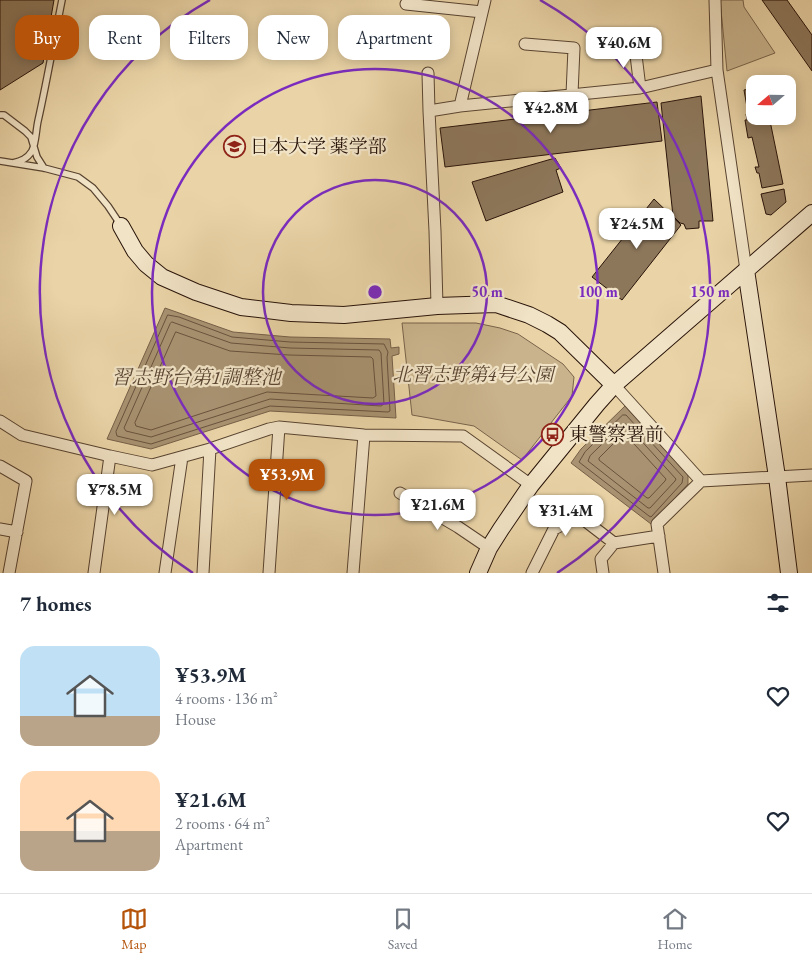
<!DOCTYPE html>
<html lang="en">
<head>
<meta charset="utf-8">
<style>
  :root { --surface:#fff; --page:#f6f6f7; --text:#1f2937; --muted:#747a83; --line:#e0e1e3; --accent:#b45309 }
  body { margin:0; font-family:"EB Garamond","Noto Serif JP",serif; background:var(--page); color:var(--text); height:100vh; display:flex; flex-direction:column; font-size:19px; white-space:nowrap }
  * { box-sizing:border-box; margin:0 }
  p { font-size:16px; color:var(--muted) }
  .icon { flex:none; width:28px; height:28px; fill:none; stroke:currentColor; stroke-width:2; stroke-linecap:round; stroke-linejoin:round }
  .map { position:relative; height:573px; overflow:hidden }
  .drawer { display:flex; flex-direction:column; background:var(--surface); flex:1 }
  .drawer>* { flex:none }
  .banner { position:absolute; left:15px; top:15px; width:500px; height:45px; display:flex; gap:10px }
  .needle { width:32px; rotate:250deg }
  .tools { position:absolute; left:746px; top:75px; display:grid; gap:10px }
  .tools a { display:grid; place-items:center; width:50px; height:50px; border-radius:10px; background:var(--surface); box-shadow:0 2px 12px #0003; font-size:25px }
  .price { position:absolute; translate:-50% -42px; padding:0 11px; border-radius:10px; background:#fff; color:#222; font-size:16px; line-height:32px; filter:drop-shadow(0 1px 2px #0008) }
  .price::after { content:''; position:absolute; left:50%; top:30px; width:15px; height:11px; margin-left:-8px; background:inherit; clip-path:polygon(0 0,100% 0,50% 100%) }
  .price.on { background:var(--accent); color:#fff }
  ul { padding:0; list-style:none }
  li { display:flex; align-items:center; gap:15px; height:125px; padding:0 20px }
  li span { display:grid; place-items:center; flex:none; width:140px; height:100px; border-radius:15px; color:#555 }
  li>.icon { margin-inline-start:auto }
  span .icon { width:60px; height:60px; fill:#fffc; stroke-width:1 }
  li b { font-size:21px }
  h2 { display:flex; justify-content:space-between; align-items:center; height:60px; padding:0 20px; font-size:21px }
  .tag { padding:0 18px; border-radius:15px; background:var(--surface); box-shadow:0 2px 12px #0003; font-size:18px; line-height:45px }
  .tag.on { background:var(--accent); color:#fff }
  .dock { display:flex; justify-content:space-around; align-items:center; height:70px; border-top:1px solid var(--line); background:var(--surface); font-size:14px; color:var(--muted) }
  .dock a { display:grid; justify-items:center; gap:2px }
  .dock .on { color:var(--accent) }
  .map>svg:first-child { display:block }
  .green { fill:#c9b38c; stroke:#78634a }
  .water { fill:#a89271; stroke:#755f47 }
  .lines { fill:none; stroke-linecap:round; stroke-linejoin:round }
  .shore { stroke:#68523d; stroke-width:1 }
  .building { fill:#8d775b; stroke:#281309 }
  .lane-casing { stroke:#584330; stroke-width:8 }
  .street-casing { stroke:#584330; stroke-width:13 }
  .secondary-casing { stroke:#281309; stroke-width:18 }
  .lane { stroke:#f1e3c6; stroke-width:5.5 }
  .street { stroke:#f1e3c6; stroke-width:11 }
  .secondary { stroke:#f1e3c6; stroke-width:16 }
  .ring { fill:none; stroke:#7b2cbf; stroke-width:2.5 }
  .labels { text-anchor:middle; stroke-width:4.5; stroke-linejoin:round; paint-order:stroke }
  .poi-label { font-size:19px; fill:#281309; stroke:#f1e3c6; text-anchor:start }
  .park-label { font-size:19px; font-style:italic; fill:#584330; stroke:#f1e3c6 }
  .water-label { font-size:20px; font-style:italic; fill:#5b4633; stroke:#f1e3c6 }
  .centre { fill:#7b2cbf; stroke:#f1e3c6; stroke-width:2.5 }
  .ring-label { font-size:15px; text-anchor:middle; font-weight:bold; fill:#7b2cbf; stroke:#f1e3c6; stroke-width:4.5; stroke-linejoin:round; paint-order:stroke }
</style>
</head>
<body>
<div class="map">
<svg width="812" height="573" viewBox="0 0 812 573">
  <rect width="100%" height="100%" fill="#ead4a7"/>
  <filter id="stains"><feTurbulence type="fractalNoise" baseFrequency=".004" numOctaves="4"/><feColorMatrix values="0 0 0 0 .2 0 0 0 0 .09 0 0 0 0 .02 0 0 0 .5 -.17"/></filter>
  <radialGradient id="worn" r=".72"><stop offset=".6" stop-color="#630" stop-opacity="0"/><stop offset="1" stop-color="#630" stop-opacity=".3"/></radialGradient>
  <path class="green" d="M720,0H743L744,7L775,53L727,71Z
    M402,323H476L500,328L518,334L563,364L574,377L572,396L522,460L474,426L412,415Z"/>
  <path class="water" d="M165,308L233,332L290,337L390,339L391,348L399,347V354L392,356L396,418L270,411L151,449L107,439Z
    M625,406L688,475V484L651,524L571,463L581,449Z"/>
  <g class="lines">
    <path class="shore" d="M168,315L179,317L232,337L290,342L384,344L388,352L387,357L390,411L388,412L270,406L151,444L117,436L116,432Z
      M172,322L231,343L290,348L379,350L381,353L384,404L381,406L270,399L151,437L126,431L124,428L170,324Z
      M176,332L230,351L289,355L371,357L373,359L376,396L373,398L267,392L151,430L136,426L135,423Z
      M623,415H626L683,477L682,483L651,517L649,516L579,462L585,452Z
      M623,424H626L676,479L675,481L650,508H648L588,461L590,456Z
      M625,434L666,479L665,481L649,498H647L599,460V458L622,435Z"/>
  </g>
  <path class="building" d="M0,0H54L43,63L0,90Z
    M762,0H787L812,35V71Z
    M755,88V116H769L783,184L762,188L759,173H757L755,167H759L752,137L748,138L745,120H747L746,114L748,113L744,90Z
    M701,96L713,221H699V228L686,229L684,224L680,223L673,216L661,103Z
    M657,102L662,141L445,167L440,128Z
    M555,158L561,168L556,170L563,192L486,221L472,182Z
    M784,189L786,202L771,215L766,214L761,194Z
    M654,199L681,225L622,300L592,277Z"/>
  <g class="lines">
    <defs>
      <path id="lane" d="M0,115H4L25,131L31,137L37,157L44,168
        M0,161L44,168L78,177L93,188L108,206L120,224
        M13,163C21,161 27,159 32,151C36,143 36,130 38,121C47,81 54,40 62,0"/>
      <path id="street" d="M715,0L717,70L746,270
        M406,4L482,12
        M525,44L574,48L572,94
        M635,47L640,88
        M428,73L429,111
        M460,106L485,0
        M437,306L435,231L429,111L460,106L640,88L717,70
        M614,385L701,481
        M0,421L22,435L110,456L152,465L210,449L269,429L279,427L364,435L463,436L531,485
        M0,466L26,481L9,573
        M400,493L458,527L489,548
        M0,529L17,532
        M94,573L110,456
        M165,573L182,457
        M203,573L210,449
        M269,573L279,427
        M353,573L364,435
        M532,573L554,529L579,516L614,543
        M603,573L601,559L614,543L659,536
        M664,573L657,524L701,481L812,475"/>
      <path id="secondary" d="M121,226L135,251L146,264L162,277L196,292L241,307L291,313L344,315L437,306L496,304L529,315L547,324L560,332L614,385
        M746,270L777,477L789,573
        M478,573L489,548L501,529L531,485L597,404L614,385L812,213"/>
    </defs>
    <use href="#lane" class="lane-casing"/>
    <use href="#street" class="street-casing"/>
    <use href="#secondary" class="secondary-casing"/>
    <use href="#lane" class="lane"/>
    <use href="#street" class="street"/>
    <use href="#secondary" class="secondary"/>
  </g>
  <g class="ring">
    <circle cx="375" cy="292" r="112"/>
    <circle cx="375" cy="292" r="223"/>
    <path d="M193 573A335 335 0 0 1 210 0M540 0A335 335 0 0 1 557 573"/>
  </g>
  <defs>
    <symbol id="university-ring" viewBox="-11 -11 22 22"><circle r="9.5" fill="#f1e3c6" stroke="#8f2418" stroke-width="1.5"/><path d="M0-5L7-2L0 1L-7-2ZM-4 1L0 2.5L4 1V4Q0 6-4 4Z" fill="#8f2418"/></symbol>
    <symbol id="bus-ring" viewBox="-11 -11 22 22"><circle r="9.5" fill="#f1e3c6" stroke="#8f2418" stroke-width="1.5"/><path d="M-5-6H5V4H4V6H2V4H-2V6H-4V4H-5ZM-3.5-4V0h7V-4ZM-3.5 1.2v1.5H-2V1.2ZM2 1.2v1.5H3.5V1.2Z" fill="#8f2418"/></symbol>
  </defs>
  <g fill-rule="evenodd">
    <use href="#university-ring" x="222" y="134" width="25" height="25"/>
    <use href="#bus-ring" x="540" y="422" width="25" height="25"/>
  </g>
  <g class="labels">
    <g class="poi-label">
      <text x="250" y="153">日本大学 薬学部</text>
      <text x="569" y="441">東警察署前</text>
    </g>
    <g class="park-label">
      <text x="473" y="381">北習志野第4号公園</text>
    </g>
    <g class="water-label">
      <text x="196" y="384">習志野台第1調整池</text>
    </g>
  </g>
  <circle cx="375" cy="292" r="8" class="centre"/>
  <g class="ring-label">
    <text x="487" y="297">50 m</text>
    <text x="598" y="297">100 m</text>
    <text x="710" y="297">150 m</text>
  </g>
  <rect width="100%" height="100%" filter="url(#stains)"/>
  <rect width="100%" height="100%" fill="url(#worn)"/>
</svg>
<div class="tools">
<a><svg class="needle" viewBox="-14 -14 28 28"><path d="M0-13l5 13h-10z" fill="#e53935"/><path d="M0 13l5-13h-10z" fill="#747a83"/></svg></a>
</div>
<b class="price" style="left:624px;top:69px">¥40.6M</b>
<b class="price" style="left:551px;top:134px">¥42.8M</b>
<b class="price" style="left:637px;top:250px">¥24.5M</b>
<b class="price on" style="left:287px;top:501px">¥53.9M</b>
<b class="price" style="left:115px;top:516px">¥78.5M</b>
<b class="price" style="left:438px;top:531px">¥21.6M</b>
<b class="price" style="left:566px;top:537px">¥31.4M</b>
<div class="banner">
<a class="tag on">Buy</a>
<a class="tag">Rent</a>
<a class="tag">Filters</a>
<a class="tag">New</a>
<a class="tag">Apartment</a>
</div>
</div>
<section class="drawer">
<h2>7 homes<svg class="icon" aria-label="filters" viewBox="0 0 24 24"><path d="M4 7h16M4 17h16"/><circle cx="9" cy="7" r="2"/><circle cx="15" cy="17" r="2"/></svg></h2>
<ul>
<li><span style="background:linear-gradient(#bfe0f5 70%,#b9a48a 0)"><svg class="icon" aria-label="home" viewBox="0 0 24 24"><path d="M3 11l9-7 9 7M6 9v11h12V9"/></svg></span><div><b>¥53.9M</b><p>4 rooms · 136 m²</p><p>House</p></div><svg class="icon" aria-label="heart" viewBox="0 0 24 24"><path d="M12 20l-8-8c-3-5 5-10 8-4 3-6 11-1 8 4z"/></svg></li>
<li><span style="background:linear-gradient(#ffd9b3 60%,#b9a48a 0)"><svg class="icon" aria-label="home" viewBox="0 0 24 24"><path d="M3 11l9-7 9 7M6 9v11h12V9"/></svg></span><div><b>¥21.6M</b><p>2 rooms · 64 m²</p><p>Apartment</p></div><svg class="icon" aria-label="heart" viewBox="0 0 24 24"><path d="M12 20l-8-8c-3-5 5-10 8-4 3-6 11-1 8 4z"/></svg></li>
</ul>
</section>
<nav class="dock">
<a class="on"><svg class="icon" aria-label="map" viewBox="0 0 24 24"><path d="M3 6l6-2 6 2 6-2v14l-6 2-6-2-6 2zM9 4v14M15 6v14"/></svg>Map</a>
<a><svg class="icon" aria-label="saved" viewBox="0 0 24 24"><path d="M7 4h10v16l-5-4-5 4z"/></svg>Saved</a>
<a><svg class="icon" aria-label="home" viewBox="0 0 24 24"><path d="M3 11l9-7 9 7M6 9v11h12V9"/></svg>Home</a>
</nav>
</body>
</html>
